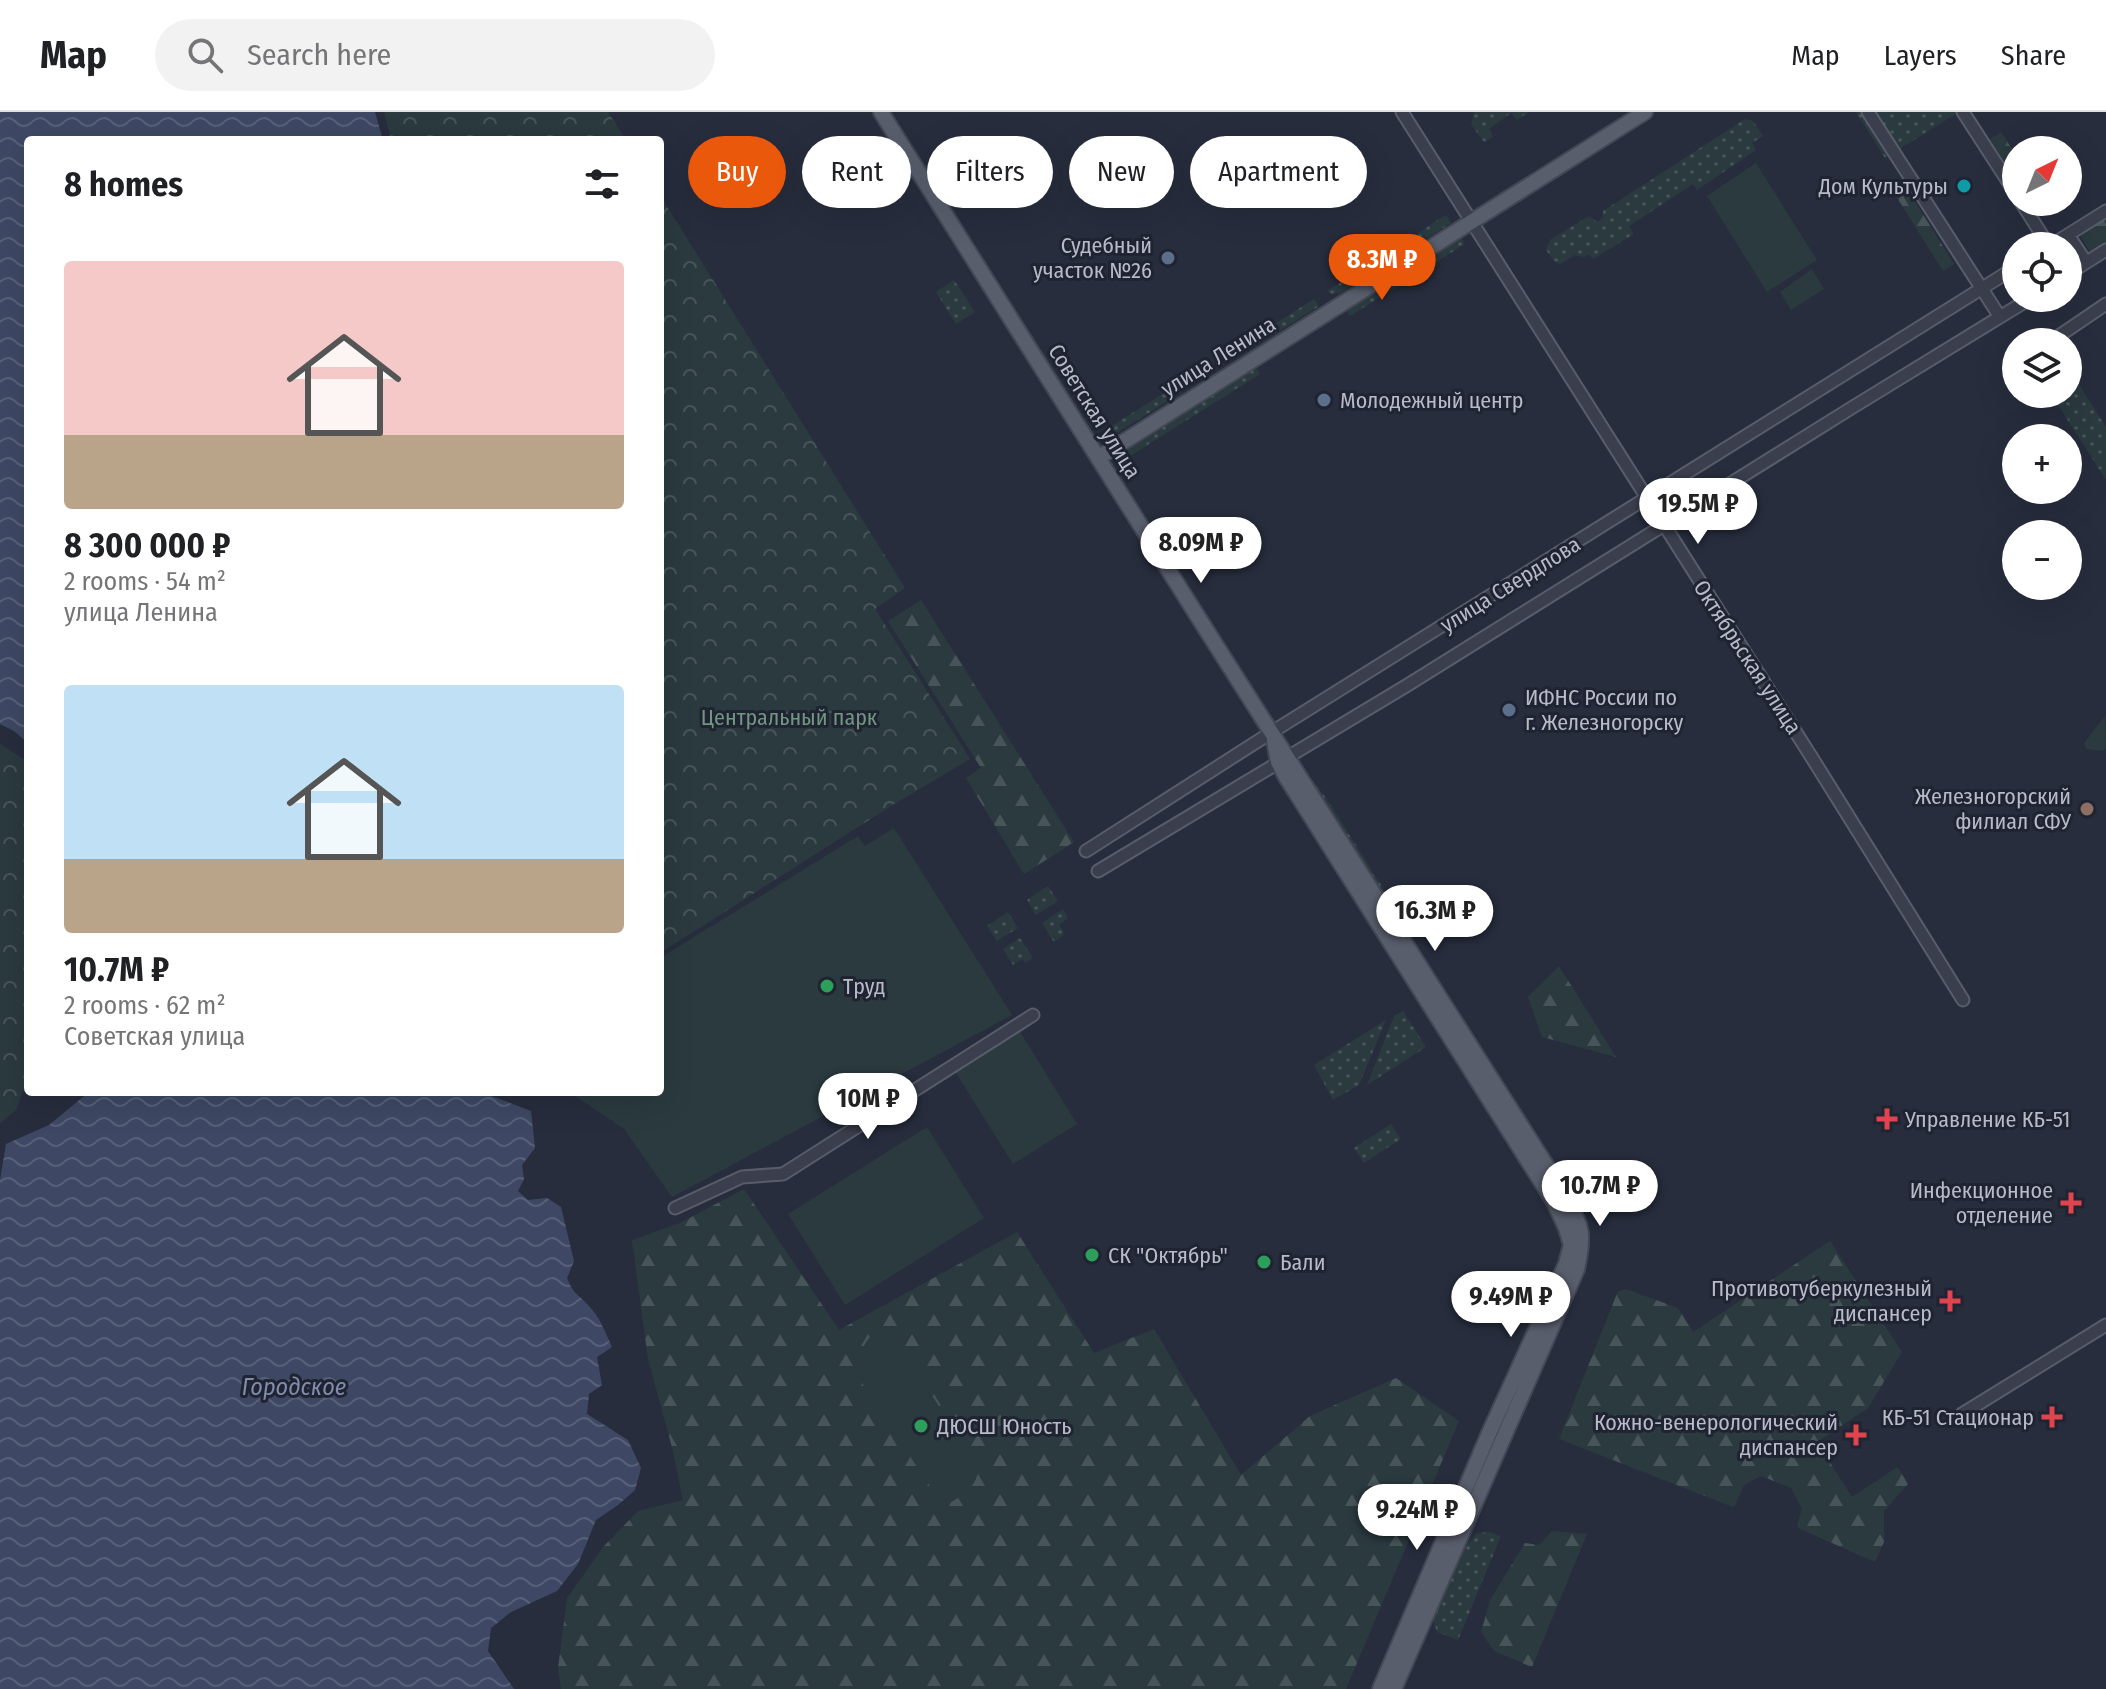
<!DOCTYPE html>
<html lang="en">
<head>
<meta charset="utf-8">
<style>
  :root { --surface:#fff; --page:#f2f2f2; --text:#202124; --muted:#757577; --line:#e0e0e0; --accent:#ea580c }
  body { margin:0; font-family:"Fira Sans Condensed",sans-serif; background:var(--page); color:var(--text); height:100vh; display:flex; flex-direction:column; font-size:30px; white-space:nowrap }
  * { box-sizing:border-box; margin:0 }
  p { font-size:26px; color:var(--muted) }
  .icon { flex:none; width:44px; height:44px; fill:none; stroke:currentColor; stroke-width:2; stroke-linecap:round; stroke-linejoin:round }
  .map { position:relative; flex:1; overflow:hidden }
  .drawer { position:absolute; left:24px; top:24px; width:640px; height:960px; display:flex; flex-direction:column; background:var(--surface); border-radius:8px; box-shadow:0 8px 32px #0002 }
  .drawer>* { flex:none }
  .hud { position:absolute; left:688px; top:24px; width:760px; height:72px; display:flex; gap:16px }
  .needle { width:52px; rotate:43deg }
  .controls { position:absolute; left:2002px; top:24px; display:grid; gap:16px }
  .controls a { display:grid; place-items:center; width:80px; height:80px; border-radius:50%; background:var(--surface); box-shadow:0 8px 32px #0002; font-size:40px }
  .price { position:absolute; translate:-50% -68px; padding:0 18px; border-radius:28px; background:#fff; color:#222; font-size:26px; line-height:52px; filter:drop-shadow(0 2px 4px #0008) }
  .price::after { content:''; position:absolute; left:50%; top:48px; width:24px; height:18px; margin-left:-12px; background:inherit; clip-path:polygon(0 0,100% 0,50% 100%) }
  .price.active { background:var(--accent); color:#fff }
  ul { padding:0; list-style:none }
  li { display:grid; align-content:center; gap:16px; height:424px; padding:0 40px }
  li span { display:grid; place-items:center; height:248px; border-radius:8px; color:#555 }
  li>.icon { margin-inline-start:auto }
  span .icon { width:144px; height:144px; fill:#fffc; stroke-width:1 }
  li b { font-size:34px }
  h2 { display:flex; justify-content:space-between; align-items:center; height:96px; padding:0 40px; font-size:34px }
  .pill { padding:0 28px; border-radius:36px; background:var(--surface); box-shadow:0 8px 32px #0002; font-size:28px; line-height:72px }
  .pill.active { background:var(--accent); color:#fff }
  header { display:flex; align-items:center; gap:48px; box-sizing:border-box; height:112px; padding:0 40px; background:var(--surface); border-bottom:2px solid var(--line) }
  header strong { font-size:38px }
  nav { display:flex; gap:44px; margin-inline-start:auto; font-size:28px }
  .search { width:560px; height:72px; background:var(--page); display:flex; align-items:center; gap:20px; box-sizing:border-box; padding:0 28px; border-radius:44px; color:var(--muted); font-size:30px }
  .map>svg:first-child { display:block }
  .grass { fill:url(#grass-dots) }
  .forest { fill:url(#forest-firs) }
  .park { fill:url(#park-crowns) }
  .garden { fill:#2a3a3f }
  .water { fill:url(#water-waves) }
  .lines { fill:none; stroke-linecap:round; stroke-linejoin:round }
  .minor-casing { stroke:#595d6b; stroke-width:15 }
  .major-casing { stroke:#444856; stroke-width:18 }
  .minor { stroke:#3b3f4d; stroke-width:11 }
  .major { stroke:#595e6d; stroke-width:14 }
  .culture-dot { fill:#0f9aa8; stroke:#202432; stroke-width:3 }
  .service-dot { fill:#5c6f8a; stroke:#202432; stroke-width:3 }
  .education-dot { fill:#8d6e63; stroke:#202432; stroke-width:3 }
  .leisure-dot { fill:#2e9e5b; stroke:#202432; stroke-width:3 }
  .health-dot { fill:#e0444e; stroke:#202432; stroke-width:3 }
  .labels { text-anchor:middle; stroke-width:6; stroke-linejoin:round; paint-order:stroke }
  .poi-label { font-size:22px; fill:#b7bbc8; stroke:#202432; text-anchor:end }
  .street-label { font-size:22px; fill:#b7bbc8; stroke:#202432 }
  .park-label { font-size:22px; fill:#709780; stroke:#202432 }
  .water-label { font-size:24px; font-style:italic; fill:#818dac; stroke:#202432 }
</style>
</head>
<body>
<header>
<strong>Map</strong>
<div class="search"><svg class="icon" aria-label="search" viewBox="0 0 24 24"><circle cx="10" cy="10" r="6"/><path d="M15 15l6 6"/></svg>Search here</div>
<nav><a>Map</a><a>Layers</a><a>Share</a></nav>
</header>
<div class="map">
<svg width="2106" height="1577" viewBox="0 0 2106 1577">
  <defs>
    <pattern id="grass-dots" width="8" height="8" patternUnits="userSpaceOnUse" patternTransform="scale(2)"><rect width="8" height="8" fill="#2a3a3f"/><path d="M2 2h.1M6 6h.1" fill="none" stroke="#475559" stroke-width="1.8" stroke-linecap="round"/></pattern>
    <pattern id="forest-firs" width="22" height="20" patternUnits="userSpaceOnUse" patternTransform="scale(2)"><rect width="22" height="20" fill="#2a3a3f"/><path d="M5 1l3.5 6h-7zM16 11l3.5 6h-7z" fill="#475559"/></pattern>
    <pattern id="park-crowns" width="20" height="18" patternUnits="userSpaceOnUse" patternTransform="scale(2)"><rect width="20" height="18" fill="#2a3a3f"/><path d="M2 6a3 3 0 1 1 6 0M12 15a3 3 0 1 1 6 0" fill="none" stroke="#475559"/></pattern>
    <pattern id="water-waves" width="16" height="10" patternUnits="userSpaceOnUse" patternTransform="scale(2)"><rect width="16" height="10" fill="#3e4864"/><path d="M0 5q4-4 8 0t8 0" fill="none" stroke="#586079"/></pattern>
  </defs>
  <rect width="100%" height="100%" fill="#272d3d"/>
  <path class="grass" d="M1474,0H1529L1517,8L1511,1L1489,17L1493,25L1484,30L1471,12Z
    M1856,0H1959L1885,46Z
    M1745,7L1753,9L1763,24L1752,31L1756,38L1697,78L1693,72L1629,114L1634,122L1593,147L1589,142L1584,145L1575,143L1560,152L1554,149L1546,138L1550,128L1589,104L1597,110L1603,106V99Z
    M1446,103L1451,111L1340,181L1331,182L1327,179Z
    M1460,124L1465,132L1350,204L1345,195Z
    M954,168L975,200L956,212L936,180Z
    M1314,187L1319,194L1255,234L1251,227Z
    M1254,252L1260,262L1130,344L1123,333Z
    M2068,255L2106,315V368L2051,282H2068Z
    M1183,269L1181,281L1115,322L1110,315Z
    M1304,660L1307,661L1329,690L1403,808L1398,810Z
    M1048,774L1058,789L1036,803L1027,788Z
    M1063,797L1068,806L1059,813L1065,822L1054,830L1042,811Z
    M1008,800L1018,816L997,829L987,814Z
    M1020,826L1033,846L1025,851L1022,847L1013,853L1003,837Z
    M1403,899L1426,935L1367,973L1394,904Z
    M1386,908L1359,973L1333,988L1314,953Z
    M1391,1012L1401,1027L1364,1051L1354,1036Z
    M1490,1420L1501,1424L1458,1528L1437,1520L1433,1508L1466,1434L1477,1421Z"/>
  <path class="forest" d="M2001,20L2016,43V70L1989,28Z
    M1907,77L1954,152L1943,159L1896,84Z
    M2106,107V132L2091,141L2080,123Z
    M921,488L1074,730L1024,762L966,666L981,656L888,509Z
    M1559,854L1616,945L1542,925L1528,885Z
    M744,1077L839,1218L1017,1120L1094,1241L1154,1217L1241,1363L1310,1304L1396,1266L1459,1309L1346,1577H561L558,1556L567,1486L604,1434L638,1399L683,1388L673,1339L648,1247L632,1128L680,1111Z
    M1830,1129L1902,1240L1868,1296L1817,1330L1852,1385L1896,1356L1899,1357L1908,1372L1884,1399V1430L1875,1450L1798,1416L1797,1413L1802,1397L1791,1376L1761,1364L1744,1373L1735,1393L1733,1395L1559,1327L1618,1179L1626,1177L1678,1196L1693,1220Z
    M1552,1419L1587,1422L1532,1555L1494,1539L1481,1520L1490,1488L1525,1431L1539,1433Z"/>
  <path class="park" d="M384,0H608L626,28H391Z
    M660,83L905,476L875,497L970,647L891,694L660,841Z
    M0,632L28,650V965L16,998L0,1011Z"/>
  <path class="garden" d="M1756,51L1817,148L1767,180L1707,84Z
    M1812,157L1824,177L1791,198L1780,180Z
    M2105,604L2106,636L2103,639L2086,637L2084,631Z
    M894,716L1012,903L672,1085L624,1017L569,980H660V846L858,724L865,734Z
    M1019,918L1077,1012L1013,1052L954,958Z
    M927,1015L984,1106L845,1193L788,1102Z
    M887,1215L977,1352C981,1375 961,1383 944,1395L864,1276C860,1260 857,1239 870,1225C874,1221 882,1218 887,1215Z"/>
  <path class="water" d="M0,0H375L383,28H28V631L14,619L0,612Z
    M89,980H481L531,999L535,1036L522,1053L524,1067L518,1079L528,1088L547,1086L561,1095L574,1149L567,1166C574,1183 577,1181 588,1193C600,1205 605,1220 612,1235L597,1245L602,1273L589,1282L587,1302L628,1328L641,1356L635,1378L618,1393L596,1408L578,1452L557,1479L511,1500L491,1516L488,1539L514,1577H0V1068L6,1032L49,1013Z"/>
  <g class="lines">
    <defs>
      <path id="minor" d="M1402,0L1814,649L1963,888
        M1868,0L2000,205
        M1963,0L2016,82
        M2021,90L2049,134
        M2068,123L2086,150
        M2050,134L2106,99
        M2068,162L2106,138
        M2050,230L2106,192
        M1086,739L1272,620L2016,155
        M1098,759L1406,574L1853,295L2031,186
        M675,1096L742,1065L783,1062L1033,903
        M1962,1302L2106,1213"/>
      <path id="major" d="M881,0L1193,497L1565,1083C1582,1116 1585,1120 1577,1157L1394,1577
        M1098,346L1645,0
        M1274,628L1278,650L1286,665L1554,1090L1566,1116L1571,1133L1566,1152L1490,1319L1380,1577"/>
    </defs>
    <use href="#minor" class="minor-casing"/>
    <use href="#major" class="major-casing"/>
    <use href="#minor" class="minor"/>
    <use href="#major" class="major"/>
  </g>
  <circle class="culture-dot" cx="1964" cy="74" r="8"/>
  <g class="service-dot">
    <circle cx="1168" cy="146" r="8"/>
    <circle cx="1324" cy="288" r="8"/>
    <circle cx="1509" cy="598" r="8"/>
  </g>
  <circle class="education-dot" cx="2087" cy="697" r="8"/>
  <g class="leisure-dot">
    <circle cx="827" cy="874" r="8"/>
    <circle cx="1092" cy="1143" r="8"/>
    <circle cx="1264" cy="1150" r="8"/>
    <circle cx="921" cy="1314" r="8"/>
  </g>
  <g class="health-dot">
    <path d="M1883 995h8v8h8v8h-8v8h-8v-8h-8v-8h8z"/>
    <path d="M2067 1079h8v8h8v8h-8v8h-8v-8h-8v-8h8z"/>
    <path d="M1946 1177h8v8h8v8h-8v8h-8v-8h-8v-8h8z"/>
    <path d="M2048 1293h8v8h8v8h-8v8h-8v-8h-8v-8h8z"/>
    <path d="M1852 1311h8v8h8v8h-8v8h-8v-8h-8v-8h8z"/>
  </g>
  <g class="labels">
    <g class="poi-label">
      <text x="1948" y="82">Дом Культуры</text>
      <text x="1152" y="141">Судебный<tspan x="1152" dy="25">участок №26</tspan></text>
      <text x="1340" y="296" text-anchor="start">Молодежный центр</text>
      <text x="1525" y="593" text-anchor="start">ИФНС России по<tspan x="1525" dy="25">г. Железногорску</tspan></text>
      <text x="2071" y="692">Железногорский<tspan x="2071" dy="25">филиал СФУ</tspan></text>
      <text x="843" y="882" text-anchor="start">Труд</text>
      <text x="1905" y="1015" text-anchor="start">Управление КБ-51</text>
      <text x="2053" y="1086">Инфекционное<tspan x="2053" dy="25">отделение</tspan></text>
      <text x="1108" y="1151" text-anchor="start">СК "Октябрь"</text>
      <text x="1280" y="1158" text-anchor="start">Бали</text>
      <text x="1932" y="1184">Противотуберкулезный<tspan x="1932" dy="25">диспансер</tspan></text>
      <text x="2034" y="1313">КБ-51 Стационар</text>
      <text x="1838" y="1318">Кожно-венерологический<tspan x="1838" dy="25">диспансер</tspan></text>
      <text x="937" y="1322" text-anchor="start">ДЮСШ Юность</text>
    </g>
    <g class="street-label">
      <text transform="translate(1218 244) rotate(-32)" y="8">улица Ленина</text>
      <text transform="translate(1095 299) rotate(58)" y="8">Советская улица</text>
      <text transform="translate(1510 472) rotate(-32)" y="8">улица Свердлова</text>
      <text transform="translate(1748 545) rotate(57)" y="8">Октябрьская улица</text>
    </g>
    <g class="park-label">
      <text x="789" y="613">Центральный парк</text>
    </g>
    <g class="water-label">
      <text x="294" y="1283">Городское</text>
    </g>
  </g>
</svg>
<div class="controls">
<a><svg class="needle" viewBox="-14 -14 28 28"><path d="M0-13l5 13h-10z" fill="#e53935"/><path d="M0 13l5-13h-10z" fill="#757577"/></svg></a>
<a><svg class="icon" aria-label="locate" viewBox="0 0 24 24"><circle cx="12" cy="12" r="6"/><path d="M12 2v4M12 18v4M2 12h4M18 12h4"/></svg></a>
<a><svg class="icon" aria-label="layers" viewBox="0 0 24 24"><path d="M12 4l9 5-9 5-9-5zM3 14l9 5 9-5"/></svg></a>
<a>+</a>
<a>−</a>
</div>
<b class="price active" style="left:1382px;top:190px">8.3M ₽</b>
<b class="price" style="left:1698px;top:434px">19.5M ₽</b>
<b class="price" style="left:1201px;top:473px">8.09M ₽</b>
<b class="price" style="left:1435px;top:841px">16.3M ₽</b>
<b class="price" style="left:868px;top:1029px">10M ₽</b>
<b class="price" style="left:1600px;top:1116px">10.7M ₽</b>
<b class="price" style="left:1511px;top:1227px">9.49M ₽</b>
<b class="price" style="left:1417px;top:1440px">9.24M ₽</b>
<div class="hud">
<a class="pill active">Buy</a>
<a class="pill">Rent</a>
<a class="pill">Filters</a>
<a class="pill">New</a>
<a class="pill">Apartment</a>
</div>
<section class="drawer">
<h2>8 homes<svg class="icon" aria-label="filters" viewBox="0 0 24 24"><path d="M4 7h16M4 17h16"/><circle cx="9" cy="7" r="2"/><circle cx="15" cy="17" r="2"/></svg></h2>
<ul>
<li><span style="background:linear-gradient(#f6c9c9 70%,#b9a48a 0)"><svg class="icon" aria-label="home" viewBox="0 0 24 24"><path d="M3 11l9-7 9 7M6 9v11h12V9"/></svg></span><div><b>8 300 000 ₽</b><p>2 rooms · 54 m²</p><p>улица Ленина</p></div></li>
<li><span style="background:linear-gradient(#bfe0f5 70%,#b9a48a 0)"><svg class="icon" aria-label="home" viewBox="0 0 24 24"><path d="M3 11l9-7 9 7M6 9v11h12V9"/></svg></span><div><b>10.7M ₽</b><p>2 rooms · 62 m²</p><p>Советская улица</p></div></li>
</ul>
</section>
</div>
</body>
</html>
